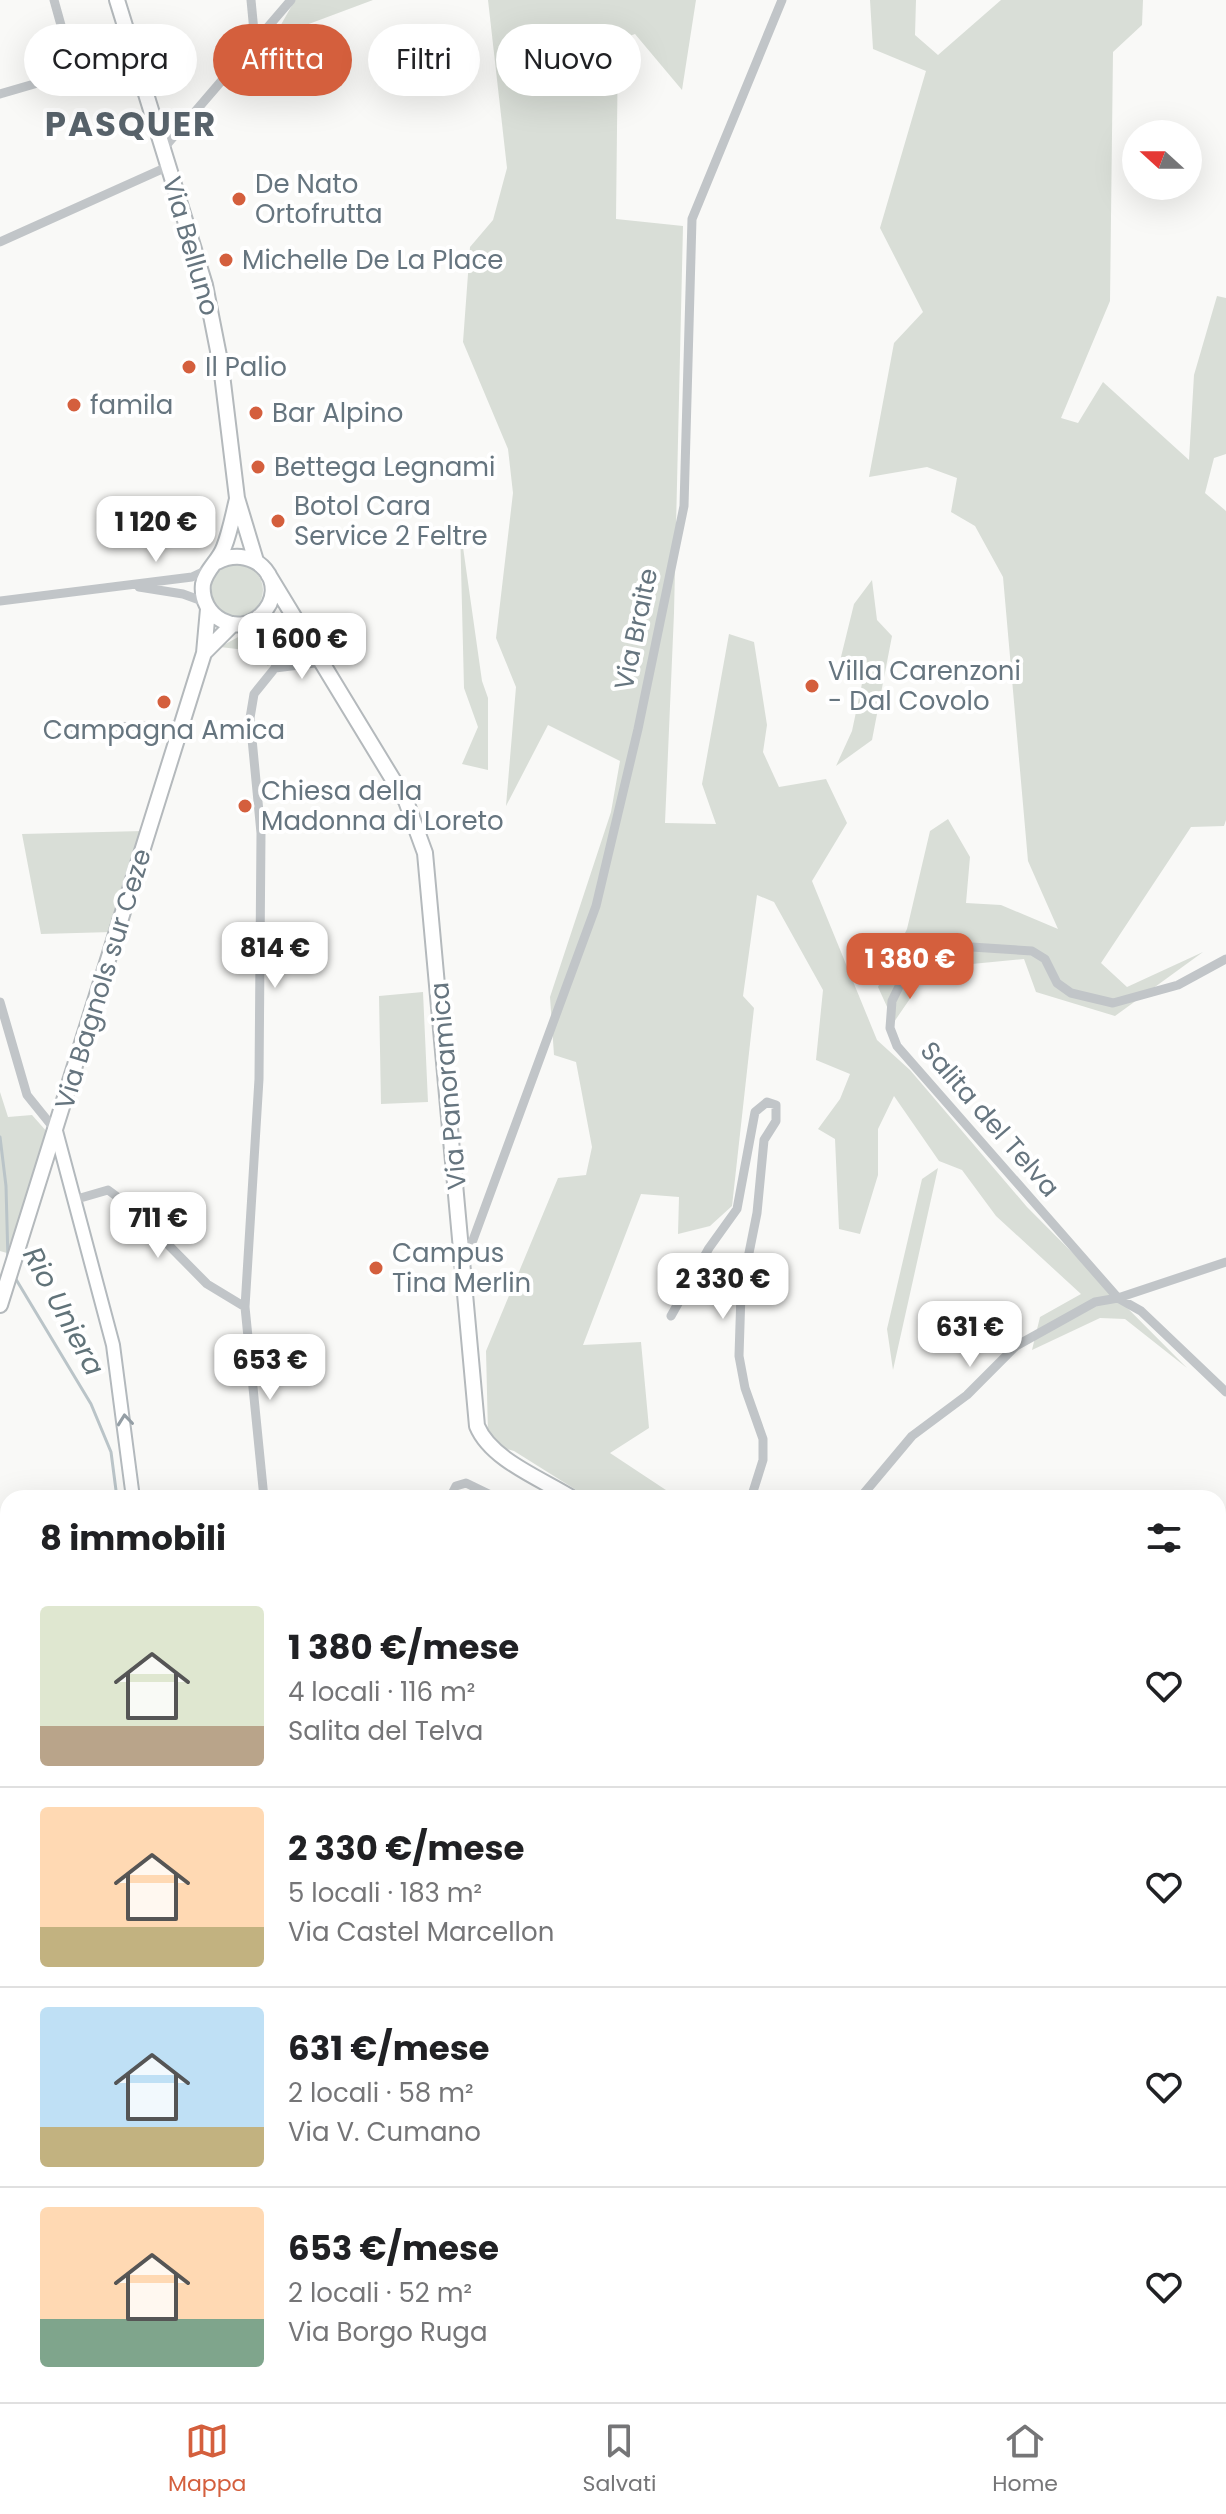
<!DOCTYPE html>
<html lang="it">
<head>
<meta charset="utf-8">
<style>
  :root { --surface:#fff; --page:#f6f6f6; --text:#202124; --muted:#757577; --line:#e0e0e0; --accent:#d45f3d }
  body { margin:0; font-family:Poppins,sans-serif; background:var(--page); color:var(--text); height:100vh; display:flex; flex-direction:column; font-size:30px; white-space:nowrap }
  * { box-sizing:border-box; margin:0 }
  p { font-size:26px; color:var(--muted) }
  .icon { flex:none; width:44px; height:44px; fill:none; stroke:currentColor; stroke-width:2; stroke-linecap:round; stroke-linejoin:round }
  .map { position:relative; flex:1; overflow:hidden }
  .panel { position:absolute; left:0px; top:1490px; width:1226px; height:912px; display:flex; flex-direction:column; background:var(--surface); border-radius:24px 24px 0 0; box-shadow:0 8px 32px #0002 }
  .panel>* { flex:none }
  .top-card { position:absolute; left:24px; top:24px; width:800px; height:72px; display:flex; gap:16px }
  .needle { width:52px; rotate:291deg }
  .fabs { position:absolute; left:1122px; top:120px; display:grid; gap:16px }
  .fabs a { display:grid; place-items:center; width:80px; height:80px; border-radius:50%; background:var(--surface); box-shadow:0 8px 32px #0002; font-size:40px }
  .price { position:absolute; translate:-50% -68px; padding:0 18px; border-radius:16px; background:#fff; color:#222; font-size:26px; line-height:52px; filter:drop-shadow(0 2px 4px #0008) }
  .price::after { content:''; position:absolute; left:50%; top:48px; width:24px; height:18px; margin-left:-12px; background:inherit; clip-path:polygon(0 0,100% 0,50% 100%) }
  .price.active { background:var(--accent); color:#fff }
  ul { padding:0; list-style:none }
  li { display:flex; align-items:center; gap:24px; height:200px; padding:0 40px }
  li+li { border-top:2px solid var(--line) }
  li span { display:grid; place-items:center; flex:none; width:224px; height:160px; border-radius:8px; color:#555 }
  li>.icon { margin-inline-start:auto }
  span .icon { width:96px; height:96px; fill:#fffc; stroke-width:1 }
  li b { font-size:34px }
  h2 { display:flex; justify-content:space-between; align-items:center; height:96px; padding:0 40px; font-size:34px }
  .tag { padding:0 28px; border-radius:36px; background:var(--surface); box-shadow:0 8px 32px #0002; font-size:28px; line-height:72px }
  .tag.active { background:var(--accent); color:#fff }
  .menu { display:flex; justify-content:space-around; align-items:center; height:112px; border-top:2px solid var(--line); background:var(--surface); font-size:22px; color:var(--muted) }
  .menu a { display:grid; justify-items:center; gap:4px }
  .menu .active { color:var(--accent) }
  .map>svg:first-child { display:block }
  .green { fill:#d9ded7 }
  .lines { fill:none; stroke-linecap:round; stroke-linejoin:round }
  .stream { stroke:#bac4c8; stroke-width:3 }
  .secondary-casing { stroke:#b3b9bd; stroke-width:16 }
  .primary-casing { stroke:#b4b9bc; stroke-width:18 }
  .street { stroke:#c1c5c8; stroke-width:9 }
  .secondary { stroke:#fff; stroke-width:12 }
  .primary { stroke:#fff; stroke-width:14 }
  .oneway { stroke:#949ea5 }
  .poi-dot { fill:#d45f3d; stroke:#fff; stroke-width:3 }
  .labels { text-anchor:middle; stroke-width:8; stroke-linejoin:round; paint-order:stroke }
  .poi-label { font-size:26px; fill:#66757f; stroke:#fff; text-anchor:start }
  .street-label { font-size:26px; fill:#66757f; stroke:#fff }
  .water-label { font-size:28px; font-style:italic; fill:#617379; stroke:#fff }
  .district-label { font-size:34px; font-weight:bold; letter-spacing:2px; fill:#58636b; stroke:#fff }
</style>
</head>
<body>
<div class="map">
<svg width="1226" height="2402" viewBox="0 0 1226 2402">
  <rect width="100%" height="100%" fill="#f9f9f7"/>
  <path class="green" d="M295,0H373L274,37Z
    M488,0H696L682,90L635,34L618,40L616,219L683,226L674,613L665,823L716,824L702,784L729,634L754,642L767,725L763,752L779,787L826,779L847,823L812,881L877,1040L910,1070L1027,1207L1187,1368L1125,1319L1100,1318L1032,1350L1040,1317L1081,1294L996,1216L962,1170L939,1161L894,1096L878,1129V1175L860,1234L839,1229L835,1139L818,1129L840,1099L850,1074L816,1060L823,990L774,902L757,895L743,996L754,1008L732,1206L710,1226L678,1234L679,1197L641,1194L583,1345L641,1342L649,1428L610,1453L678,1498H589L514,1451L496,1446L488,1434L486,1351L558,1178L586,1175L592,1147L576,1062L554,1055L550,997L611,812L620,761L548,725L506,806L516,687L496,638L513,493L508,449L463,342L470,247L493,220L507,168Z
    M870,0H916L915,35L938,55L1001,0H1143L1142,25L1113,52L1110,301L1061,418L1078,423L1103,382L1189,460L1194,375L1217,296L1226,298V454L1214,458L1205,493L1226,511V820L1224,826L1191,827L1101,963L1127,987L1203,952L1115,1016L1036,992L1024,959L931,968L894,1022L878,987L907,929L930,831L948,819L970,857L966,903L1001,905L1058,929L1028,861L1003,577L975,526L951,512L957,478L927,467L869,477L894,343L923,312L880,228L926,71L873,49Z
    M460,526L482,681L488,698V770L462,764L478,727L464,688Z
    M211 590a26 26 0 1 1 52 0a26 26 0 1 1-52 0Z
    M872,580L877,620L892,636L872,740L836,766L852,731L864,674L839,665L854,604Z
    M254,633C270,638 279,651 268,666L254,651L220,647L240,636Z
    M143,831L112,932L41,934L22,834Z
    M423,992L428,1102L381,1104L379,996Z
    M0,1092L8,1117L32,1115L48,1133L7,1253L0,1251Z
    M938,1168L893,1370L887,1329L922,1179Z
    M0,2257L8,2258V2394H115L116,2402H0Z"/>
  <g class="lines">
    <path class="stream" d="M0,1137L6,1186L8,1261
      M14,1276L91,1404L111,1452L117,1498
      M0,1804L8,1802
      M207,2394L208,2402"/>
    <defs>
      <path id="secondary" d="M56,1131L113,1345L133,1498
        M0,1662L8,1666
        M1218,2309L1226,2302
        M1218,2378L1226,2377
        M225,2394L226,2402
        M639,2402L640,2394
        M1096,2402L1108,2394"/>
      <path id="primary" d="M117,0L205,285L221,366L237,498L256,561
        M217,562C256,542 292,585 261,615C237,638 199,616 203,584C206,569 219,561 224,547C230,532 233,515 237,499
        M268,574L406,801L425,853L477,1426C491,1460 542,1479 572,1498
        M259,617L311,646
        M204,653L233,624
        M0,1305L204,653L208,609
        M1218,2062L1226,2070"/>
    </defs>
    <use href="#secondary" class="secondary-casing"/>
    <use href="#primary" class="primary-casing"/>
    <path class="street" d="M54,0L74,72
      M251,0L255,42
      M0,94L134,55
      M163,149L291,0
      M0,242L169,166
      M139,587L183,594L205,602
      M0,601L192,577L209,569
      M275,668L323,662
      M70,728L182,725
      M1226,959L1178,985L1113,1003L1071,993L1057,983L1045,959L1032,951L956,946L923,956L906,972L892,1001L890,1028L897,1046L1118,1298L1141,1311L1226,1392
      M0,1002L27,1095L56,1131
      M77,1199L108,1190L131,1207L207,1284L245,1307
      M462,1254L473,1240L596,906L638,729L684,506L692,219L782,0
      M671,1316L709,1248L737,1209L755,1112L767,1102L776,1105V1121L764,1140L757,1213L741,1293L739,1356L745,1388L763,1439V1460L751,1498
      M264,1498L245,1307L259,1079L261,833L250,718L254,694L275,668L280,653L272,627
      M450,1498L456,1486L466,1483L497,1498
      M860,1498L912,1436L967,1395L1016,1346L1095,1302L1118,1298L1226,1262
      M0,1566L8,1576
      M0,1703H8
      M1218,1939L1226,1947
      M0,1988L8,1987
      M1218,2123L1226,2113
      M1218,2212L1226,2215
      M157,2394L158,2402
      M187,2394L188,2402
      M837,2394L841,2402
      M372,2402L373,2394
      M435,2402L437,2394
      M531,2402L532,2394
      M569,2402L571,2394
      M788,2402L799,2394"/>
    <use href="#secondary" class="secondary"/>
    <use href="#primary" class="primary"/>
  </g>
  <defs><path id="oneway-chevron" d="M-2-3.5L2.5 0L-2 3.5" fill="none" stroke-width="1.6" stroke-linecap="round" stroke-linejoin="round" transform="scale(2)"/></defs>
  <use class="oneway" href="#oneway-chevron" transform="translate(125 1420) rotate(-96)"/>
  <g class="poi-dot">
    <circle cx="239" cy="199" r="8"/>
    <circle cx="226" cy="260" r="8"/>
    <circle cx="189" cy="367" r="8"/>
    <circle cx="74" cy="405" r="8"/>
    <circle cx="256" cy="413" r="8"/>
    <circle cx="258" cy="467" r="8"/>
    <circle cx="278" cy="521" r="8"/>
    <circle cx="812" cy="686" r="8"/>
    <circle cx="164" cy="702" r="8"/>
    <circle cx="245" cy="806" r="8"/>
    <circle cx="376" cy="1268" r="8"/>
  </g>
  <g class="labels">
    <g class="poi-label">
      <text x="255" y="193">De Nato<tspan x="255" dy="30">Ortofrutta</tspan></text>
      <text x="242" y="269">Michelle De La Place</text>
      <text x="205" y="376">Il Palio</text>
      <text x="90" y="414">famila</text>
      <text x="272" y="422">Bar Alpino</text>
      <text x="274" y="476">Bettega Legnami</text>
      <text x="294" y="515">Botol Cara<tspan x="294" dy="30">Service 2 Feltre</tspan></text>
      <text x="828" y="680">Villa Carenzoni<tspan x="828" dy="30">- Dal Covolo</tspan></text>
      <text x="164" y="739" text-anchor="middle">Campagna Amica</text>
      <text x="261" y="800">Chiesa della<tspan x="261" dy="30">Madonna di Loreto</tspan></text>
      <text x="392" y="1262">Campus<tspan x="392" dy="30">Tina Merlin</tspan></text>
    </g>
    <g class="street-label">
      <text transform="translate(191 246) rotate(74)" y="9">Via Belluno</text>
      <text transform="translate(636 629) rotate(-78)" y="9">Via Braite</text>
      <text transform="translate(103 979) rotate(-73)" y="9">Via Bagnols sur Ceze</text>
      <text transform="translate(448 1086) rotate(-95)" y="9">Via Panoramica</text>
      <text transform="translate(990 1119) rotate(49)" y="9">Salita del Telva</text>
    </g>
    <g class="water-label">
      <text transform="translate(64 1311) rotate(62)" y="10">Rio Uniera</text>
    </g>
    <g class="district-label">
      <text x="131" y="136">PASQUER</text>
    </g>
  </g>
</svg>
<div class="fabs">
<a><svg class="needle" viewBox="-14 -14 28 28"><path d="M0-13l5 13h-10z" fill="#e53935"/><path d="M0 13l5-13h-10z" fill="#757577"/></svg></a>
</div>
<b class="price" style="left:156px;top:564px">1 120 €</b>
<b class="price" style="left:302px;top:681px">1 600 €</b>
<b class="price" style="left:275px;top:990px">814 €</b>
<b class="price active" style="left:910px;top:1001px">1 380 €</b>
<b class="price" style="left:158px;top:1260px">711 €</b>
<b class="price" style="left:723px;top:1321px">2 330 €</b>
<b class="price" style="left:970px;top:1369px">631 €</b>
<b class="price" style="left:270px;top:1402px">653 €</b>
<div class="top-card">
<a class="tag">Compra</a>
<a class="tag active">Affitta</a>
<a class="tag">Filtri</a>
<a class="tag">Nuovo</a>
</div>
<section class="panel">
<h2>8 immobili<svg class="icon" aria-label="filters" viewBox="0 0 24 24"><path d="M4 7h16M4 17h16"/><circle cx="9" cy="7" r="2"/><circle cx="15" cy="17" r="2"/></svg></h2>
<ul>
<li><span style="background:linear-gradient(#dfe7d0 75%,#b9a48a 0)"><svg class="icon" aria-label="home" viewBox="0 0 24 24"><path d="M3 11l9-7 9 7M6 9v11h12V9"/></svg></span><div><b>1 380 €/mese</b><p>4 locali · 116 m²</p><p>Salita del Telva</p></div><svg class="icon" aria-label="heart" viewBox="0 0 24 24"><path d="M12 20l-8-8c-3-5 5-10 8-4 3-6 11-1 8 4z"/></svg></li>
<li><span style="background:linear-gradient(#ffd9b3 75%,#c2b280 0)"><svg class="icon" aria-label="home" viewBox="0 0 24 24"><path d="M3 11l9-7 9 7M6 9v11h12V9"/></svg></span><div><b>2 330 €/mese</b><p>5 locali · 183 m²</p><p>Via Castel Marcellon</p></div><svg class="icon" aria-label="heart" viewBox="0 0 24 24"><path d="M12 20l-8-8c-3-5 5-10 8-4 3-6 11-1 8 4z"/></svg></li>
<li><span style="background:linear-gradient(#bfe0f5 75%,#c2b280 0)"><svg class="icon" aria-label="home" viewBox="0 0 24 24"><path d="M3 11l9-7 9 7M6 9v11h12V9"/></svg></span><div><b>631 €/mese</b><p>2 locali · 58 m²</p><p>Via V. Cumano</p></div><svg class="icon" aria-label="heart" viewBox="0 0 24 24"><path d="M12 20l-8-8c-3-5 5-10 8-4 3-6 11-1 8 4z"/></svg></li>
<li><span style="background:linear-gradient(#ffd9b3 70%,#7fa58c 0)"><svg class="icon" aria-label="home" viewBox="0 0 24 24"><path d="M3 11l9-7 9 7M6 9v11h12V9"/></svg></span><div><b>653 €/mese</b><p>2 locali · 52 m²</p><p>Via Borgo Ruga</p></div><svg class="icon" aria-label="heart" viewBox="0 0 24 24"><path d="M12 20l-8-8c-3-5 5-10 8-4 3-6 11-1 8 4z"/></svg></li>
</ul>
</section>
</div>
<nav class="menu">
<a class="active"><svg class="icon" aria-label="map" viewBox="0 0 24 24"><path d="M3 6l6-2 6 2 6-2v14l-6 2-6-2-6 2zM9 4v14M15 6v14"/></svg>Mappa</a>
<a><svg class="icon" aria-label="saved" viewBox="0 0 24 24"><path d="M7 4h10v16l-5-4-5 4z"/></svg>Salvati</a>
<a><svg class="icon" aria-label="home" viewBox="0 0 24 24"><path d="M3 11l9-7 9 7M6 9v11h12V9"/></svg>Home</a>
</nav>
</body>
</html>
